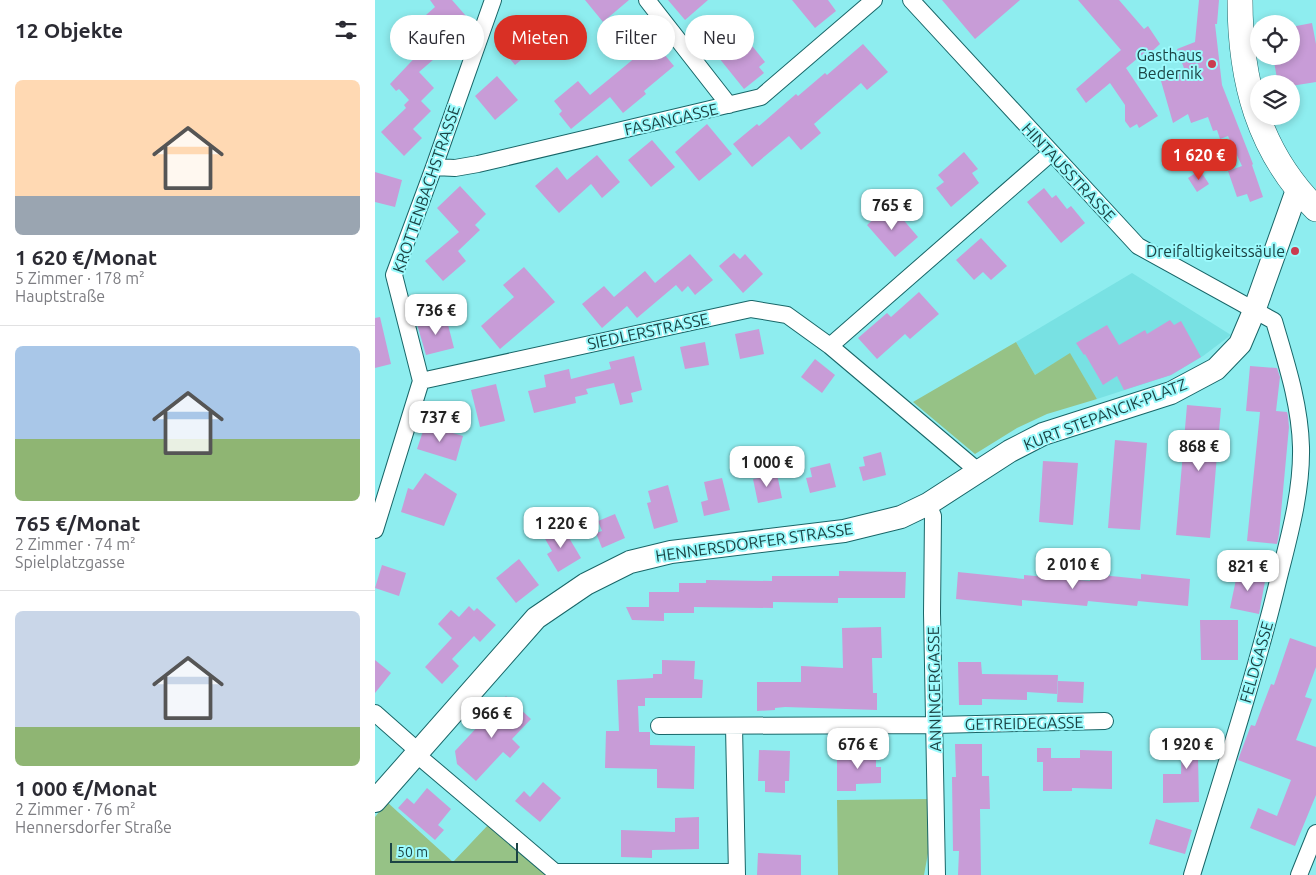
<!DOCTYPE html>
<html lang="de">
<head>
<meta charset="utf-8">
<style>
  :root { --surface:#fff; --page:#f2f2f3; --text:#2b2b33; --muted:#7c7c81; --line:#e1e1e2; --accent:#d93025 }
  body { margin:0; font-family:Ubuntu,sans-serif; background:var(--page); color:var(--text); height:100vh; display:flex; flex-direction:column; font-size:19px; white-space:nowrap }
  * { box-sizing:border-box; margin:0 }
  p { font-size:16px; color:var(--muted) }
  .icon { flex:none; width:28px; height:28px; fill:none; stroke:currentColor; stroke-width:2; stroke-linecap:round; stroke-linejoin:round }
  .map { position:relative; flex:1; overflow:hidden }
  .details { display:flex; flex-direction:column; background:var(--surface); width:375px }
  .details>* { flex:none }
  .banner { position:absolute; left:15px; top:15px; width:475px; height:45px; display:flex; gap:10px }
  .controls { position:absolute; left:875px; top:15px; display:grid; gap:10px }
  .controls a { display:grid; place-items:center; width:50px; height:50px; border-radius:50%; background:var(--surface); box-shadow:0 2px 8px #0003; font-size:25px }
  .scale { position:absolute; left:15px; bottom:12px; width:128px; box-sizing:border-box; padding-left:5px; border:2px solid #1c4445; border-top:0; font-size:14px; line-height:18px; white-space:nowrap; color:#1c4445; -webkit-text-stroke:4px #9cfafc; paint-order:stroke }
  .price { position:absolute; translate:-50% -42px; padding:0 11px; border-radius:10px; background:#fff; color:#222; font-size:16px; line-height:32px; filter:drop-shadow(0 1px 2px #0008) }
  .price::after { content:''; position:absolute; left:50%; top:30px; width:15px; height:11px; margin-left:-8px; background:inherit; clip-path:polygon(0 0,100% 0,50% 100%) }
  .price.selected { background:var(--accent); color:#fff }
  ul { padding:0; list-style:none }
  li { display:grid; align-content:center; gap:10px; height:265px; padding:0 15px }
  li+li { border-top:1px solid var(--line) }
  li span { display:grid; place-items:center; height:155px; border-radius:8px; color:#555 }
  li>.icon { margin-inline-start:auto }
  span .icon { width:90px; height:90px; fill:#fffc; stroke-width:1 }
  li b { font-size:21px }
  h2 { display:flex; justify-content:space-between; align-items:center; height:60px; padding:0 15px; font-size:21px }
  .pill { padding:0 18px; border-radius:22px; background:var(--surface); box-shadow:0 2px 8px #0003; font-size:18px; line-height:45px }
  .pill.selected { background:var(--accent); color:#fff }
  main { display:flex; flex:1; min-height:0 }
  .map>svg:first-child { display:block }
  .built { fill:#78e1e3 }
  .green { fill:#96c286 }
  .building { fill:#c89cd7 }
  .lines { fill:none; stroke-linecap:round; stroke-linejoin:round }
  .street-casing { stroke:#186668; stroke-width:18 }
  .secondary-casing { stroke:#186668; stroke-width:24 }
  .primary-casing { stroke:#186668; stroke-width:26 }
  .street { stroke:#fff; stroke-width:16 }
  .secondary { stroke:#fff; stroke-width:22 }
  .primary { stroke:#fff; stroke-width:25 }
  .poi-dot { fill:#cb3b4f; stroke:#9cfafc; stroke-width:2 }
  .labels { text-anchor:middle; stroke-width:4; stroke-linejoin:round; paint-order:stroke }
  .poi-label { font-size:16px; fill:#1c4445; stroke:#9cfafc; text-anchor:end }
  .street-label { font-size:16px; fill:#1c4445; stroke:#9cfafc }
</style>
</head>
<body>
<main>
<section class="details">
<h2>12 Objekte<svg class="icon" aria-label="filters" viewBox="0 0 24 24"><path d="M4 7h16M4 17h16"/><circle cx="9" cy="7" r="2"/><circle cx="15" cy="17" r="2"/></svg></h2>
<ul>
<li><span style="background:linear-gradient(#ffd9b3 75%,#9aa5b1 0)"><svg class="icon" aria-label="home" viewBox="0 0 24 24"><path d="M3 11l9-7 9 7M6 9v11h12V9"/></svg></span><div><b>1 620 €/Monat</b><p>5 Zimmer · 178 m²</p><p>Hauptstraße</p></div></li>
<li><span style="background:linear-gradient(#a9c7e8 60%,#8fb573 0)"><svg class="icon" aria-label="home" viewBox="0 0 24 24"><path d="M3 11l9-7 9 7M6 9v11h12V9"/></svg></span><div><b>765 €/Monat</b><p>2 Zimmer · 74 m²</p><p>Spielplatzgasse</p></div></li>
<li><span style="background:linear-gradient(#c9d6e8 75%,#8fb573 0)"><svg class="icon" aria-label="home" viewBox="0 0 24 24"><path d="M3 11l9-7 9 7M6 9v11h12V9"/></svg></span><div><b>1 000 €/Monat</b><p>2 Zimmer · 76 m²</p><p>Hennersdorfer Straße</p></div></li>
</ul>
</section>
<div class="map">
<svg width="941" height="875" viewBox="0 0 941 875">
  <rect width="100%" height="100%" fill="#8eedef"/>
  <path class="built" d="M757,273L856,335L828,356L796,375L722,399L695,354L660,375L641,342Z"/>
  <path class="green" d="M641,342L660,375L695,353L722,399L672,414L642,428L600,454L538,402Z
    M555,799L556,837L549,875H463L462,800Z
    M12,802L78,862L114,824L173,875H0V817Z"/>
  <path class="building" d="M55,0H77L91,16L74,31L81,40L44,72L59,88L46,101L56,111L38,129L47,138L29,156L6,132L31,108L29,105L34,100L24,89L21,91L15,84L49,48L34,30L60,7Z
    M210,0H254L228,22Z
    M293,0H333L310,20Z
    M417,0H453L461,11L440,28Z
    M567,0H645L600,39Z
    M703,0H744L769,29L773,26L785,44L773,55L769,53L751,68L783,116L764,128L762,124L755,128L750,121V105L735,83L711,103L701,89L746,50Z
    M824,0H844L842,24H840L847,85L878,164L877,165L888,197L875,202L872,194L862,197L853,171L867,166L853,136L845,139L842,130L838,131L833,117L816,123L813,114L798,123L786,81L810,71L802,49L820,42Z
    M144,23L163,46L140,65L121,42Z
    M937,23L941,44V82L916,86V84H903L898,56H916V27Z
    M370,37L390,62L384,67L389,73L369,89L344,58Z
    M279,42L299,66L269,91L271,94L248,113L235,97L196,129L184,114L187,111L179,101L203,81L215,95Z
    M488,44L513,72L492,90L486,83L439,124L446,133L426,150L414,136L377,167L358,144L382,124L384,126L421,94L423,96L450,73L452,75Z
    M122,76L143,100L120,120L100,96Z
    M332,124L357,154L324,181L300,152Z
    M277,140L300,167L276,187L253,160Z
    M589,152L603,169L597,173L604,183L576,207L561,188L569,182L563,175Z
    M222,155L245,182L227,198L216,184L184,213L160,186L182,167L192,180Z
    M825,170L834,184L822,192L813,178Z
    M0,172L27,180L20,207L0,202Z
    M85,186L111,214L100,225L105,230L83,251L91,261L68,281L50,261L84,232L62,208Z
    M669,188L677,198L681,195L692,209L696,206L710,223L686,243L652,202Z
    M515,204L543,237L520,257L492,225Z
    M606,238L632,266L616,280L608,272L599,280L581,260Z
    M359,253L365,259L370,254L388,274L368,293L344,266Z
    M315,254L338,280L320,295L313,286L307,292L301,285L262,318L252,306L227,328L207,304L229,286L239,297L270,271L280,283Z
    M149,267L180,302L125,349L106,326L139,297L128,285Z
    M544,292L564,314L535,339L530,334L502,359L483,338L512,313L516,317Z
    M5,317L16,364L0,368V318Z
    M71,317L79,348L51,355L42,324Z
    M795,320L799,325L806,321L826,357L796,375L749,390L742,376L728,385L710,354L709,355L701,343L732,325L744,345L770,330L772,334Z
    M384,329L389,354L365,359L360,334Z
    M330,342L334,365L310,369L305,347Z
    M259,356L267,390L256,393L258,402L245,405L239,383L211,389L213,394L200,397L201,403L159,413L153,391L171,387L169,375L194,369L196,379L236,369L234,362Z
    M440,359L460,375L447,393L426,377Z
    M875,366L902,368L905,377L901,411L912,412L913,416L914,427L904,534L902,544L872,541L885,412L871,411Z
    M121,384L130,421L105,427L96,390Z
    M812,405L846,408L835,538L801,535Z
    M50,425L88,436L81,461L42,449Z
    M740,440L772,443L765,530L733,528Z
    M506,452L511,475L488,481L484,467L490,466L488,457Z
    M668,461L703,463L698,525L664,522Z
    M455,463L461,487L435,493L431,478L437,477L435,468Z
    M50,473L82,494L69,526L26,512L33,488L38,490Z
    M402,474L407,498L383,503L378,479Z
    M347,478L355,510L329,516L326,502L333,500L329,482Z
    M293,485L303,522L279,529L272,503L276,502L273,491Z
    M240,514L250,538L227,548L221,533L227,531L223,521Z
    M187,526L206,558L183,572L172,554L177,551L169,537Z
    M144,559L164,585L141,603L121,578Z
    M7,565L31,573L24,596L0,588Z
    M863,570L891,576L884,614L855,608Z
    M464,571L531,572L530,598H463V603L398,602V608L319,607V613H289V621L257,620L251,607H274V592H304V583H331V580L397,581V576H464Z
    M583,572L649,579V575L715,581L716,574L766,579V574L815,579L813,606L763,601L762,606L713,601L712,606L647,600V606L581,599Z
    M94,606L99,611L102,608L121,625L105,642L99,636L77,659L84,666L67,684L50,667L77,638L63,624L76,610L84,617Z
    M825,620H863V660H826Z
    M506,627L507,658H497L498,693H502V710L410,707L400,708V710L382,711V682H426V666L468,668L467,628Z
    M915,638L941,647V667L930,697L937,699L921,740L941,747V795L920,846L875,828L883,808L902,816L916,780L863,760L876,725L880,726L896,684L899,685Z
    M0,660L16,673L0,693Z
    M287,660L320,661L319,679L328,680L327,698H270V706H263L264,732H275V745L320,746L319,789L282,788V769L230,768L231,731H244L242,680L278,678V674H287Z
    M583,662H606L607,674L683,675L682,694L652,692V700L607,699V705H584Z
    M683,681L709,682L708,703L682,702Z
    M131,696L156,719L137,739L145,747L135,758L128,752L101,781L82,764L80,751Z
    M807,731L833,732L832,757H823L824,802L788,803V774H806Z
    M580,744H607V776H614L615,809H605L606,875H583L584,851H578L577,777H581Z
    M480,747H501V767H506V783L481,784V791H462V758H480Z
    M662,748H676V758H705V750L737,751V789L697,788V791H668V762H662Z
    M384,750L415,751L414,781H410V793L390,792V781H383Z
    M168,782L186,798L165,822L140,801L149,791L155,797Z
    M52,788L76,809L63,825L69,830L60,840L23,808L32,798L39,804Z
    M324,817V849L277,850V858L246,857V830L300,832V818Z
    M781,819L817,830L810,854L774,844Z
    M383,853L426,855V875H382Z"/>
  <g class="lines">
    <defs>
      <path id="street" d="M272,0L354,105
        M536,0L763,246L899,321C911,362 925,404 926,447C927,492 914,537 903,581C879,680 847,777 817,875
        M59,167L80,168L103,164L386,97L499,0
        M455,346L676,153
        M46,381L19,275L59,167L118,0
        M553,504L558,516L557,613L562,875
        M0,530L46,381L376,309L412,315L455,346L603,471
        M0,713L43,751
        M284,726L560,725L730,721
        M359,726L362,875
        M41,754L180,872H362
        M924,875L941,833"/>
      <path id="secondary" d="M0,801L161,618L211,584L255,562L296,552L469,531L526,517L553,504L635,451L668,434L796,393L841,369L865,344L879,311L922,190"/>
      <path id="primary" d="M865,0C865,80 883,151 941,209"/>
    </defs>
    <use href="#street" class="street-casing"/>
    <use href="#secondary" class="secondary-casing"/>
    <use href="#primary" class="primary-casing"/>
    <use href="#street" class="street"/>
    <use href="#secondary" class="secondary"/>
    <use href="#primary" class="primary"/>
  </g>
  <g class="poi-dot">
    <circle cx="837" cy="64" r="5"/>
    <circle cx="920" cy="251" r="5"/>
  </g>
  <g class="labels">
    <g class="poi-label">
      <text x="827" y="61">Gasthaus<tspan x="827" dy="18">Bedernik</tspan></text>
      <text x="910" y="257">Dreifaltigkeitssäule</text>
    </g>
    <g class="street-label">
      <text transform="translate(296 119) rotate(-13)" y="6">FASANGASSE</text>
      <text transform="translate(694 172) rotate(47)" y="6">HINTAUSSTRASSE</text>
      <text transform="translate(51 189) rotate(-71)" y="6">KROTTENBACHSTRASSE</text>
      <text transform="translate(273 331) rotate(-12)" y="6">SIEDLERSTRASSE</text>
      <text transform="translate(730 414) rotate(-21)" y="6">KURT STEPANCIK-PLATZ</text>
      <text transform="translate(379 542) rotate(-8)" y="6">HENNERSDORFER STRASSE</text>
      <text transform="translate(881 662) rotate(-74)" y="6">FELDGASSE</text>
      <text transform="translate(559 689) rotate(-91)" y="6">ANNINGERGASSE</text>
      <text transform="translate(649 723) rotate(-1)" y="6">GETREIDEGASSE</text>
    </g>
  </g>
</svg>
<div class="controls">
<a><svg class="icon" aria-label="locate" viewBox="0 0 24 24"><circle cx="12" cy="12" r="6"/><path d="M12 2v4M12 18v4M2 12h4M18 12h4"/></svg></a>
<a><svg class="icon" aria-label="layers" viewBox="0 0 24 24"><path d="M12 4l9 5-9 5-9-5zM3 14l9 5 9-5"/></svg></a>
</div>
<div class="scale">50 m</div>
<b class="price selected" style="left:824px;top:181px">1 620 €</b>
<b class="price" style="left:517px;top:231px">765 €</b>
<b class="price" style="left:61px;top:336px">736 €</b>
<b class="price" style="left:65px;top:443px">737 €</b>
<b class="price" style="left:824px;top:472px">868 €</b>
<b class="price" style="left:392px;top:488px">1 000 €</b>
<b class="price" style="left:186px;top:549px">1 220 €</b>
<b class="price" style="left:698px;top:590px">2 010 €</b>
<b class="price" style="left:873px;top:592px">821 €</b>
<b class="price" style="left:117px;top:739px">966 €</b>
<b class="price" style="left:483px;top:770px">676 €</b>
<b class="price" style="left:812px;top:770px">1 920 €</b>
<div class="banner">
<a class="pill">Kaufen</a>
<a class="pill selected">Mieten</a>
<a class="pill">Filter</a>
<a class="pill">Neu</a>
</div>
</div>
</main>
</body>
</html>
